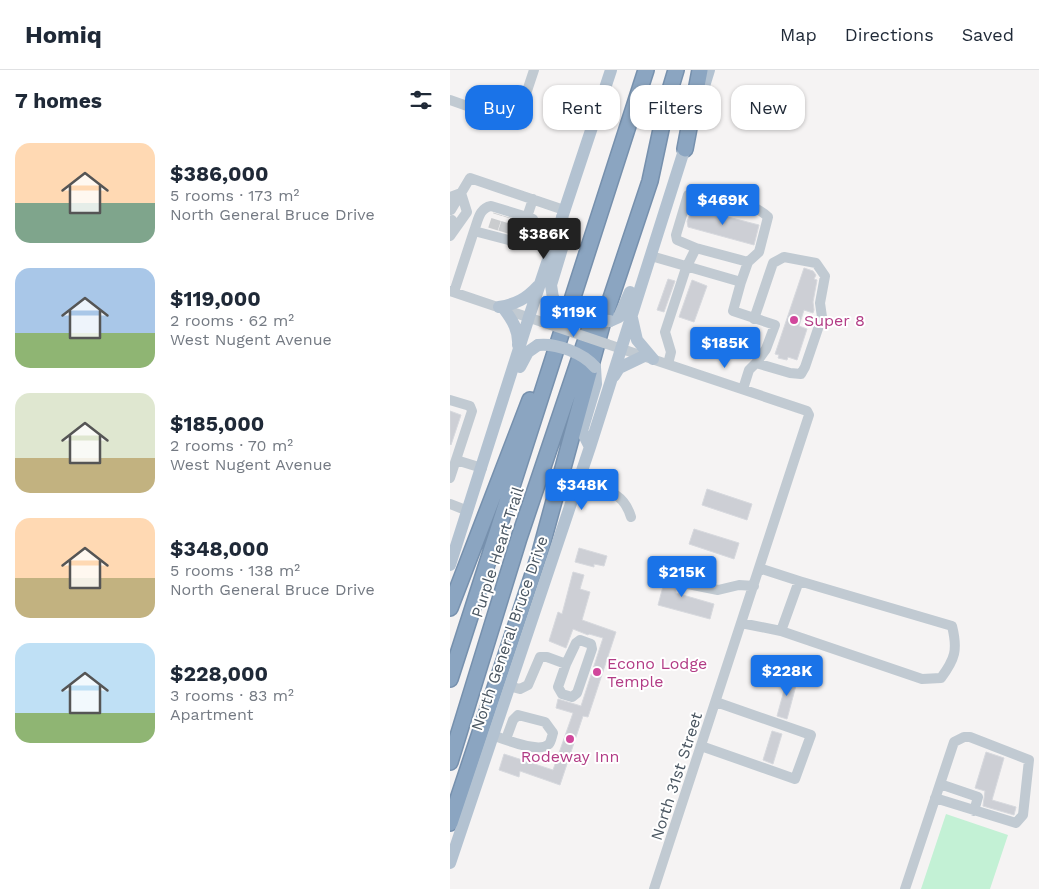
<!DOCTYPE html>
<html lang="en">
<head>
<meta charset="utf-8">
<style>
  :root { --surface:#fff; --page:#f6f6f7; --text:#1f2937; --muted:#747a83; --line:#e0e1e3; --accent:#1a73e8 }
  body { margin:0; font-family:"Work Sans",sans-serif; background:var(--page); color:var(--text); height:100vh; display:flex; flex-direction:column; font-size:19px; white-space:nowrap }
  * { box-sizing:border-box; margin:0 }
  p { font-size:16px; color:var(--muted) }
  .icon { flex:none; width:28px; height:28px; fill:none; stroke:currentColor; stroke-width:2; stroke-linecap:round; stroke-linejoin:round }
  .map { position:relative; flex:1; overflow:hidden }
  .sheet { display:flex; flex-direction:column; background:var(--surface); width:450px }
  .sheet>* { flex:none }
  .top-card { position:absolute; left:15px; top:15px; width:475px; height:45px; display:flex; gap:10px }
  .price { position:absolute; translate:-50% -42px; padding:0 11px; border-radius:5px; background:var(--accent); color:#fff; font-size:16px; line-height:32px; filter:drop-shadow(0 1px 2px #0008) }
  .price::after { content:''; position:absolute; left:50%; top:30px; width:15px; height:11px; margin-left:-8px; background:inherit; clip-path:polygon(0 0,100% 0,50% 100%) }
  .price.active { background:#222; color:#fff }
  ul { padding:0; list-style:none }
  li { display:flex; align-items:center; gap:15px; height:125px; padding:0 15px }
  li span { display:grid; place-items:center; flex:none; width:140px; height:100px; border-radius:15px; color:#555 }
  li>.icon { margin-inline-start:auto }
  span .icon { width:60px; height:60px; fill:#fffc; stroke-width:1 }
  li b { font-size:21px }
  h2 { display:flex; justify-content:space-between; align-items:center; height:60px; padding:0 15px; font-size:21px }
  .chip { padding:0 18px; border-radius:15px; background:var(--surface); box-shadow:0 1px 4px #0004; font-size:18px; line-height:45px }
  .chip.active { background:var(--accent); color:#fff }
  header { display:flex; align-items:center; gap:30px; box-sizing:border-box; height:70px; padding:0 25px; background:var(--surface); border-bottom:1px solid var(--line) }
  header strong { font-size:24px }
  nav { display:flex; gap:28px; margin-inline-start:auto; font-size:18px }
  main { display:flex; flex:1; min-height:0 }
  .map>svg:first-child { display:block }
  .green { fill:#c3f1d5 }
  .building { fill:#cdcfd5; stroke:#d7d9de }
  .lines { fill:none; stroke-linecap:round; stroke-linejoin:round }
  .minor-tunnel { stroke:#caccce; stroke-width:10; stroke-dasharray:10 5; stroke-linecap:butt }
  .highway-casing { stroke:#7690ad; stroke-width:18 }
  .minor { stroke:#c1cad2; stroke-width:10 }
  .major { stroke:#b3c2d1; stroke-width:12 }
  .highway { stroke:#8ba5c1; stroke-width:15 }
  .minor-bridge { stroke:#c1cad2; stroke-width:10 }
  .major-bridge { stroke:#b3c2d1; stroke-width:12 }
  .hotel-dot { fill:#d1479c; stroke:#fff; stroke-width:2 }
  .labels { text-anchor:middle; stroke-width:4; stroke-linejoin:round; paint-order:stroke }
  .hotel-label { font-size:16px; fill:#b23c85; stroke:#fff; text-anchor:start }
  .street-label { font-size:16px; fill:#4a5661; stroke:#fff }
</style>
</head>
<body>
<header>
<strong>Homiq</strong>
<nav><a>Map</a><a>Directions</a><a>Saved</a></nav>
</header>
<main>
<section class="sheet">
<h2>7 homes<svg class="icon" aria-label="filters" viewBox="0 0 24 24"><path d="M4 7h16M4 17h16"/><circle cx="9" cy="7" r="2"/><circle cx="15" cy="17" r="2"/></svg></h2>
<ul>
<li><span style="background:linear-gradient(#ffd9b3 60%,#7fa58c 0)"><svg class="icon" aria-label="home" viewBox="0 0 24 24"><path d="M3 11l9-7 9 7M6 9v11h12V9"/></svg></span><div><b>$386,000</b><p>5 rooms · 173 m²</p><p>North General Bruce Drive</p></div></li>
<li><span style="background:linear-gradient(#a9c7e8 65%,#8fb573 0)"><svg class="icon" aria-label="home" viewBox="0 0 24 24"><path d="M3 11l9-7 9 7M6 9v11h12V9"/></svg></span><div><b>$119,000</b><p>2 rooms · 62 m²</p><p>West Nugent Avenue</p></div></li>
<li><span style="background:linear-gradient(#dfe7d0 65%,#c2b280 0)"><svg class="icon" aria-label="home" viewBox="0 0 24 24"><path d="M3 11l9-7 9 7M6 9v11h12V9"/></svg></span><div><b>$185,000</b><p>2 rooms · 70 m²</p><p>West Nugent Avenue</p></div></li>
<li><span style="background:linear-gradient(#ffd9b3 60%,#c2b280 0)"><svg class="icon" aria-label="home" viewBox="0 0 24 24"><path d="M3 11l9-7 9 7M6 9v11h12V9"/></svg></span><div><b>$348,000</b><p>5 rooms · 138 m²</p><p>North General Bruce Drive</p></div></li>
<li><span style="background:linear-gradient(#bfe0f5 70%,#8fb573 0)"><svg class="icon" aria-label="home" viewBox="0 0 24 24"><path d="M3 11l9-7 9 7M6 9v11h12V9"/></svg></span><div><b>$228,000</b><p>3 rooms · 83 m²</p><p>Apartment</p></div></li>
</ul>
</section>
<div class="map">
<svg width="589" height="819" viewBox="0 0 589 819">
  <rect width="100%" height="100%" fill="#f5f3f3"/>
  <path class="green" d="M496,744L558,765L540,819H471Z"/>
  <path class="building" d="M243,138L309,155L304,175L238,157L237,151Z
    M354,198L363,201L366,205L364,209L367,210L363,232L364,240L363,243L354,240L349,256L357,259L347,290L338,287L337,290L328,288L329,285L325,284Z
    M218,209L225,211L214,242L207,240Z
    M242,210L257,216L244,252L229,247Z
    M0,341L11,345L1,375L0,374Z
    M257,419L302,434L297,450L252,435Z
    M244,459L289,473L284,489L239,474Z
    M129,478L157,486L154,496L144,494V497L125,492Z
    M218,498L232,501L226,511V523L264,534L260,549L208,535Z
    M123,502L134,505L130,519L140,522L132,550L166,562L138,647L133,646L110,715L70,701L69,707L49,700L54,684L103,700L123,643L106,638L108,629L131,636L153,568L139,564L138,565L123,559L116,578L99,571L108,542L112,544Z
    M338,606L348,608L337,649L327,646Z
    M322,661L332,664L323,694L313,690Z
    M536,682L554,688L542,730L566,737L564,745L533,736L535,721L525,718Z"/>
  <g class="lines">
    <path class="minor-tunnel" d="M43,159L48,144
      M53,162L58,147
      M63,166L68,150"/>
    <defs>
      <path id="highway" d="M217,30L226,0
        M235,79L250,0
        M0,538L80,330
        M0,609L196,0
        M0,692L69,468L147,237
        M0,753L89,486L152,255L200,111L219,22"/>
    </defs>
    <use href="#highway" class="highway-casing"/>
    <path class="minor" d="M0,30L54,49L64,50L69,45L84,0
      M0,127L11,123L17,142L0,166
      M1,140L20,108L114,140
      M0,152L2,150
      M24,161C28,151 29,138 41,136L77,147
      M246,178L298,192
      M201,186L291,212L283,241L325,255L316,279L306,293
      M0,221L92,252
      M4,222L24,161L74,174L76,172L83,149L77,147L83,129
      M157,274L357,341L359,345L204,819
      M218,294L221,282L215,262L236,198L246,178L227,170L226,165L238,125C255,119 306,134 318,147L309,182L298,192L291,212
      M293,319L299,300L306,293L340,303L351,304L355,297L372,247L370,233L375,206L366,193L334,187L323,193L304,249
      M0,330L20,336L22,341L0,408
      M6,390L32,398
      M128,411C153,420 173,420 181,447
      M0,434L18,441
      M233,513L268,520L289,515L304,516
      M291,553L331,561L349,511L309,498
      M331,561L472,609L491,608C505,589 508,580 502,556L349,511
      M59,616L70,619L78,615L90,587H97L116,594L126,573L130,570L141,574L142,579L127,623L122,627L112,624L108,617L116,594
      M42,665C54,669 89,684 99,674C101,672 102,666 103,663L95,652L68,645L63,650L56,669
      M251,676L345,709L361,665L266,632
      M490,714L528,727L524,741
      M455,819L504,672L514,667H520L579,690L573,745L566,753L485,728"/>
    <path class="major" d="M251,26L259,0
      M103,228L101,215L117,162L112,147
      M49,237C66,234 76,229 88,216
      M54,239C63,251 69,261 68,275
      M182,248L187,270L203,289
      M160,251L169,247L180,222
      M70,297L78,282L88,275
      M164,306L169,298L194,286
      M140,377L132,361L146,314L145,297
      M0,495L79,247L161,0
      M0,793L140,377L237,71"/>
    <use href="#highway" class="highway"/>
    <path class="minor-bridge" d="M92,252L157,274"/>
    <path class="major-bridge" d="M103,228C116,244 140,251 160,251
      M88,275C107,273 133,283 145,297"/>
  </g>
  <g class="hotel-dot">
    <circle cx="344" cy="250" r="5"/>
    <circle cx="147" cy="602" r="5"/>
    <circle cx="120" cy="669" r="5"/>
  </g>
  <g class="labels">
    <g class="hotel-label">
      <text x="354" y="256">Super 8</text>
      <text x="157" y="599">Econo Lodge<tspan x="157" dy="18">Temple</tspan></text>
      <text x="120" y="692" text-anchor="middle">Rodeway Inn</text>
    </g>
    <g class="street-label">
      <text transform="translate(47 482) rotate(-72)" y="6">Purple Heart Trail</text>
      <text transform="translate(59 563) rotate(-71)" y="6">North General Bruce Drive</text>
      <text transform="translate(226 706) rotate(-72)" y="6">North 31st Street</text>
    </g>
  </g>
</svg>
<b class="price" style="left:273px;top:156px">$469K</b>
<b class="price active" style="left:94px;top:190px">$386K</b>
<b class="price" style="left:124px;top:268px">$119K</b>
<b class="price" style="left:275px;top:299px">$185K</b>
<b class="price" style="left:132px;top:441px">$348K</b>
<b class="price" style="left:232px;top:528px">$215K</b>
<b class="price" style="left:337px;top:627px">$228K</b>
<div class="top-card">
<a class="chip active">Buy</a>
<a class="chip">Rent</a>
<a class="chip">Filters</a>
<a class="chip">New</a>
</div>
</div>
</main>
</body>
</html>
